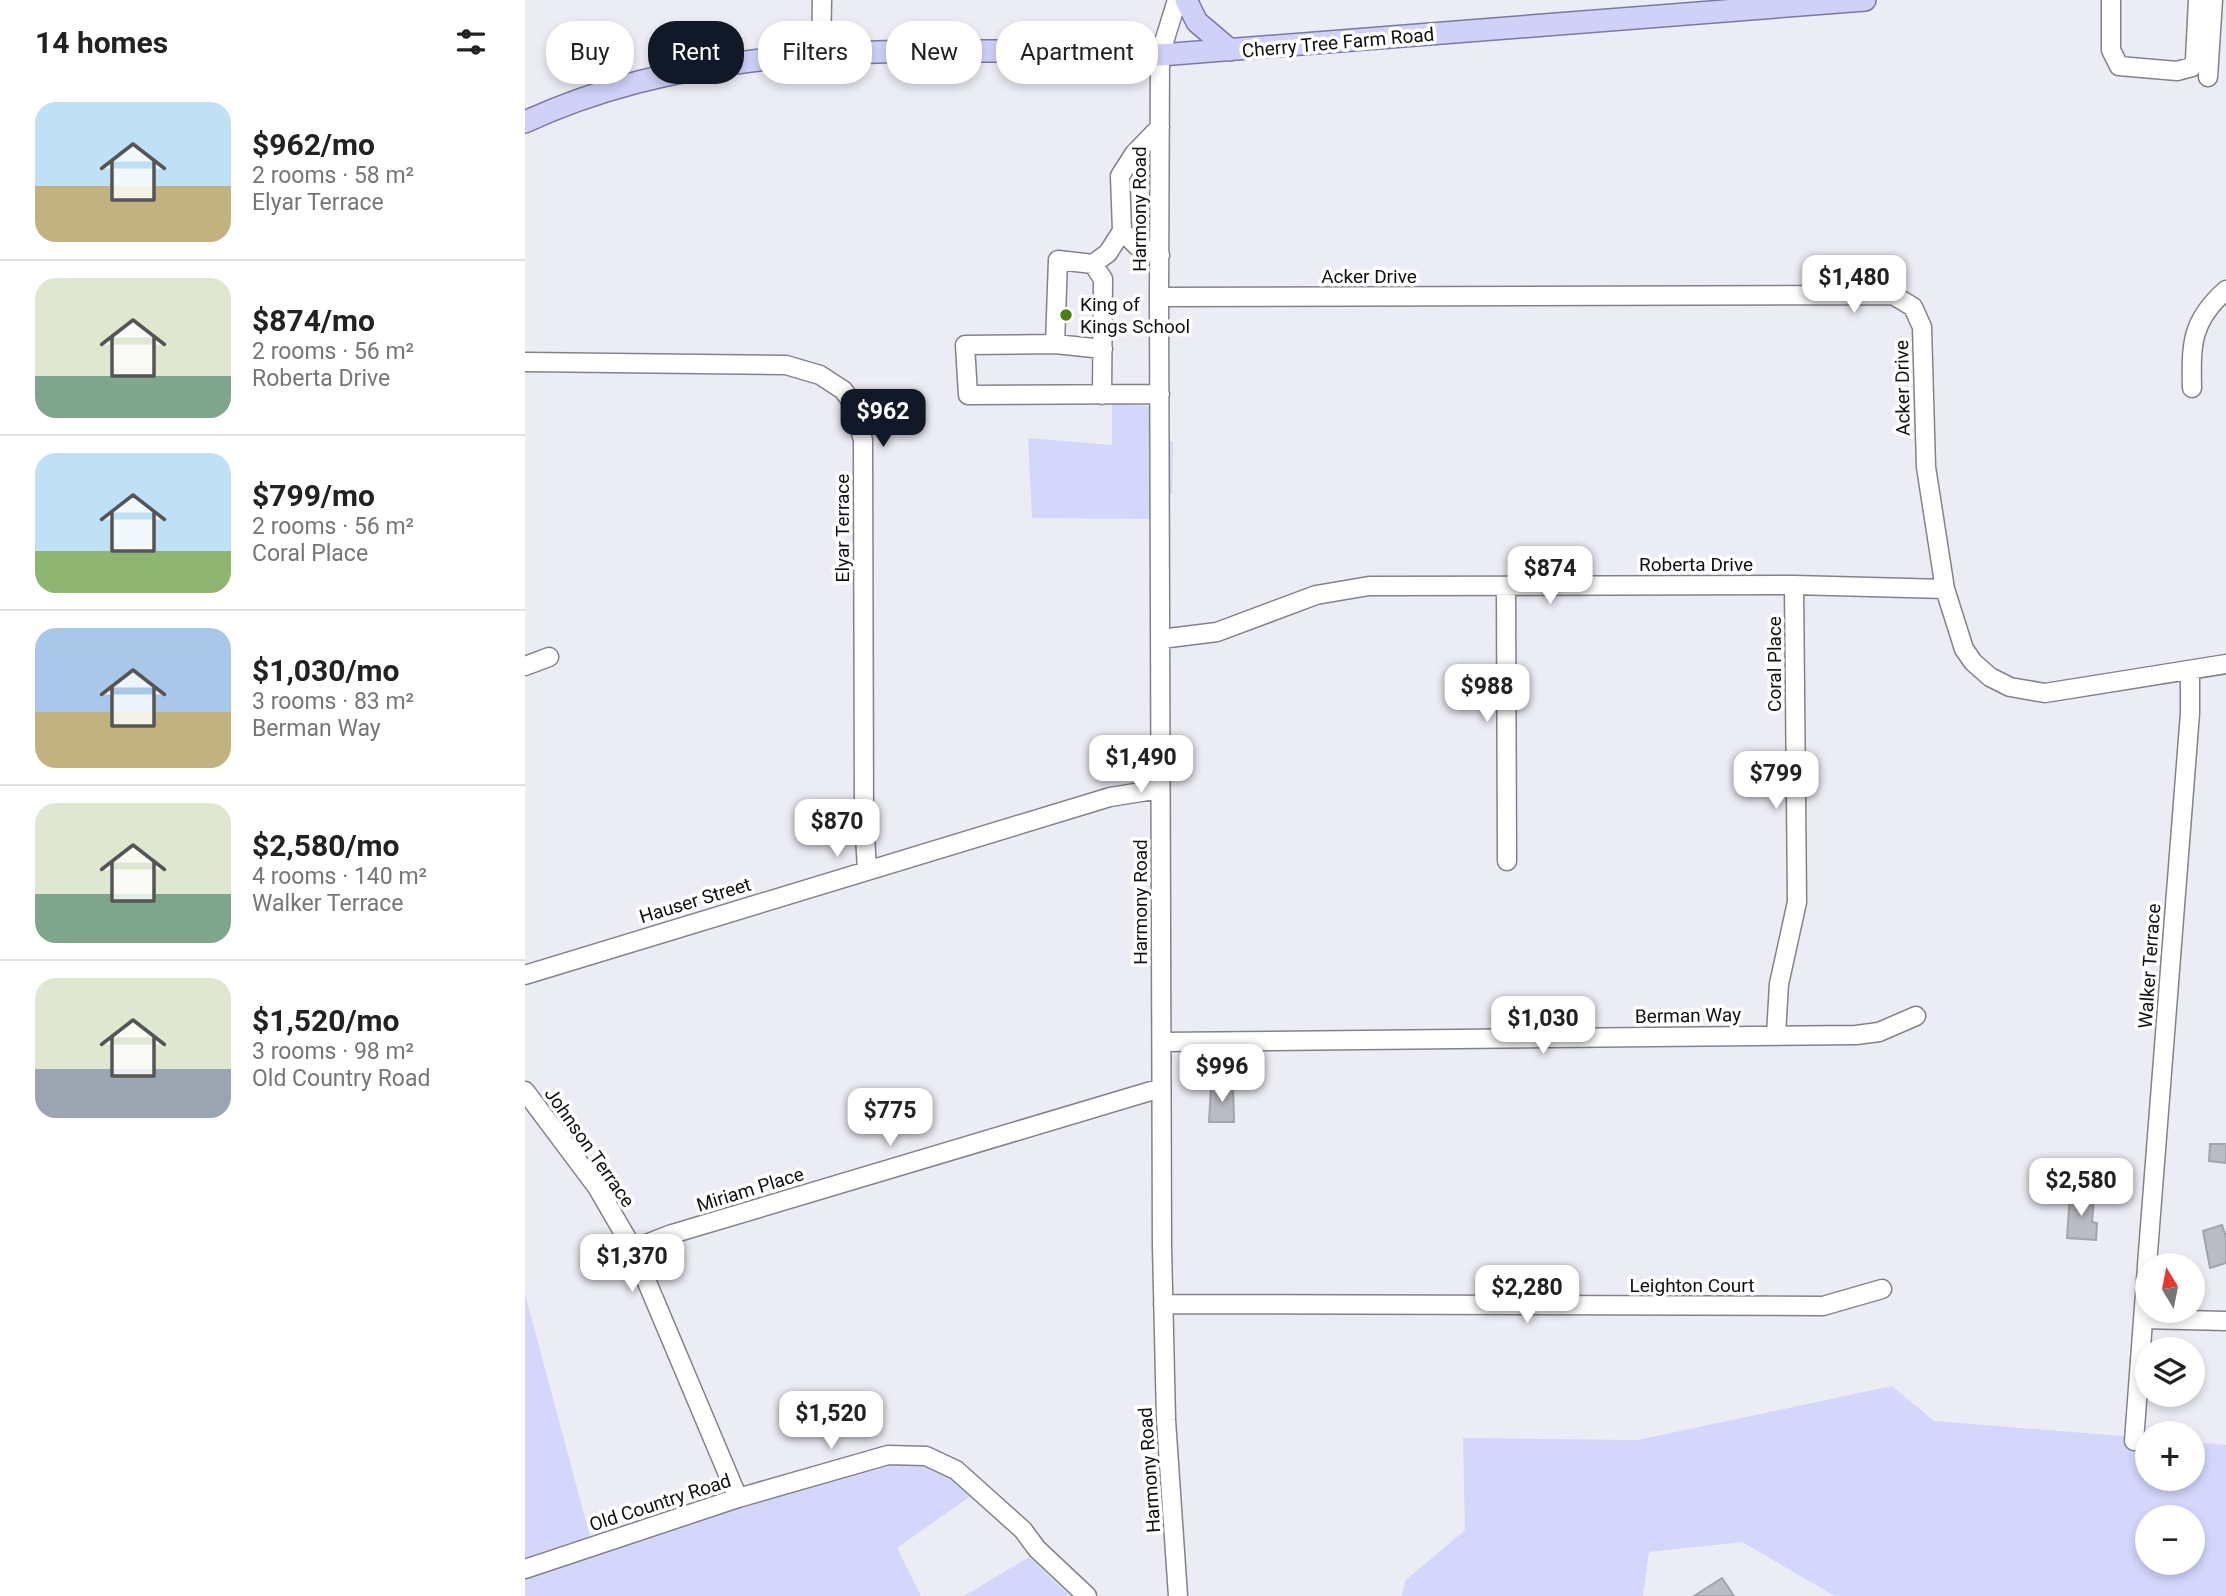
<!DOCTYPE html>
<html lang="en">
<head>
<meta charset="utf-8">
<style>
  :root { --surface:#fff; --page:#f6f6f6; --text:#222; --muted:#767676; --line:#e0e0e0; --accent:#111827 }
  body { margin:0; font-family:Roboto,sans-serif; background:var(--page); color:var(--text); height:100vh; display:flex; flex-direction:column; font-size:26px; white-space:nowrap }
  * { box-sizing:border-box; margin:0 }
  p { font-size:23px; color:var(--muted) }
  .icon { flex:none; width:38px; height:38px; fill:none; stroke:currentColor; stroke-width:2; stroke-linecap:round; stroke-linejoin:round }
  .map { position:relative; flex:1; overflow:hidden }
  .side { display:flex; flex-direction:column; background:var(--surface); width:525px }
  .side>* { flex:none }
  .top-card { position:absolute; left:21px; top:21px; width:665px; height:63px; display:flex; gap:14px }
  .needle { width:46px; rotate:350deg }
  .buttons { position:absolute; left:1610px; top:1253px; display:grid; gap:14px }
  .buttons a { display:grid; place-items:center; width:70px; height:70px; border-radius:50%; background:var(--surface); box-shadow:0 4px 10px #0003; font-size:35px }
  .price { position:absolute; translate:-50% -60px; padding:0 16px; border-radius:14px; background:#fff; color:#222; font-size:23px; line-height:46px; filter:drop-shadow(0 2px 4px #0008) }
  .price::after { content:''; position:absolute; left:50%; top:42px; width:21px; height:16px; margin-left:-10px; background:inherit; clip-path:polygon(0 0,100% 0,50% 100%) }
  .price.current { background:var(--accent); color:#fff }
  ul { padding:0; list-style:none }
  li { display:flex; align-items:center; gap:21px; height:175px; padding:0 35px }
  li+li { border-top:2px solid var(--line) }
  li span { display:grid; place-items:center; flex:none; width:196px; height:140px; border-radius:21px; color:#555 }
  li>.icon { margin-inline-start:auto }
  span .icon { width:84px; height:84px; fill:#fffc; stroke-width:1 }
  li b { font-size:30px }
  h2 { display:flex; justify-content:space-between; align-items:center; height:84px; padding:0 35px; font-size:30px }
  .pill { padding:0 24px; border-radius:28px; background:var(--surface); box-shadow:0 4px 10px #0003; font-size:24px; line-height:63px }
  .pill.current { background:var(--accent); color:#fff }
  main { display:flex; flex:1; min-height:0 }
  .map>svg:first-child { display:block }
  .green { fill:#d4d6fc; fill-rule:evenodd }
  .building { fill:#bbbcc3; stroke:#a3a4ab; stroke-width:2 }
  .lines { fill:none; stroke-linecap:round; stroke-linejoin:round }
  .minor-casing { stroke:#82828a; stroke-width:21 }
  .major-casing { stroke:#7879a5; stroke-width:24 }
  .minor { stroke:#fff; stroke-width:18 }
  .major { stroke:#d0d0f8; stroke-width:21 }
  .poi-dot { fill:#4c8015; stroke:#fff; stroke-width:2.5 }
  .labels { text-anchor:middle; stroke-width:7; stroke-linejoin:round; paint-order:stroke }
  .street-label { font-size:19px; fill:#0f1012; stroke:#fff }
  .poi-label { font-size:19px; fill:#0f1012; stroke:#fff; text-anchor:start }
</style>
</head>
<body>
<main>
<section class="side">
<h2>14 homes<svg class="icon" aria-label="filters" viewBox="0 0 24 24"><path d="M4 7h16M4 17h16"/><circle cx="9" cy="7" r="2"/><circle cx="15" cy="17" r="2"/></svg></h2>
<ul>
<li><span style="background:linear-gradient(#bfe0f5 60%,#c2b280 0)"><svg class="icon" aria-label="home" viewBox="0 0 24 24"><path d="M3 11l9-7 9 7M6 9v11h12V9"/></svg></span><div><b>$962/mo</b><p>2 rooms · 58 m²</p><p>Elyar Terrace</p></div></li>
<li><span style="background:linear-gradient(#dfe7d0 70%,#7fa58c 0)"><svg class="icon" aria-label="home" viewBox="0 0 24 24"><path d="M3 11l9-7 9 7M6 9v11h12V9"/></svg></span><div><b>$874/mo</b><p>2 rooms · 56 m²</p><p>Roberta Drive</p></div></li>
<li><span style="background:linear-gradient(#bfe0f5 70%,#8fb573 0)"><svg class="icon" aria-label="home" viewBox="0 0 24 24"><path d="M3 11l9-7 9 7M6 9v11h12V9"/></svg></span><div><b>$799/mo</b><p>2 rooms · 56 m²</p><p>Coral Place</p></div></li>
<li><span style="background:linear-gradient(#a9c7e8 60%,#c2b280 0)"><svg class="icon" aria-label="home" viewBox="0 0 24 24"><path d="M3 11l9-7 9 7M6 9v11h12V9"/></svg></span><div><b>$1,030/mo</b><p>3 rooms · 83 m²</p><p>Berman Way</p></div></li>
<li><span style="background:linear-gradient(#dfe7d0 65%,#7fa58c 0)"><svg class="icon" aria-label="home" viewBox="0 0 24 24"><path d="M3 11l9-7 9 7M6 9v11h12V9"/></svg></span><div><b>$2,580/mo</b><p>4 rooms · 140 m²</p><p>Walker Terrace</p></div></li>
<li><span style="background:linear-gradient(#dfe7d0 65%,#9aa5b1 0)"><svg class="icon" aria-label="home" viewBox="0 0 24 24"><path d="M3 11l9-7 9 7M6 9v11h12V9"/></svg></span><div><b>$1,520/mo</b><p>3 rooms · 98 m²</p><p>Old Country Road</p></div></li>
</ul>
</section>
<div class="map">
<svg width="1701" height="1596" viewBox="0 0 1701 1596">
  <rect width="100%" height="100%" fill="#ececf4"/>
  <path class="green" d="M587,404L628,406V443L648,441L647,494L628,495L629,519L507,518L503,438L587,445Z
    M0,1294L67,1544L409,1454L457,1488L372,1548L396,1596H0Z
    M1367,1386L1409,1421L1622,1438V1479H1668V1442L1701,1445V1596H1310L1217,1542L1124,1552L1118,1596H877L880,1581L940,1530L938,1438L1113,1440ZM1622,1517H1668V1563H1622Z
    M504,1557L545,1596H439Z"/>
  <path class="building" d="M686,1086H708L709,1122H684Z
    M1685,1144H1701V1163L1684,1161Z
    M1545,1194L1569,1196L1567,1222L1572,1223L1571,1240L1542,1238Z
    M1697,1225L1701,1237V1263L1685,1268L1678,1231Z
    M1197,1578L1209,1596H1169Z"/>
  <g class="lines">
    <defs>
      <path id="minor" d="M652,0L635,55L634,297L637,1246L641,1420L653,1596
        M1586,0V50L1594,66L1652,71L1667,67L1670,60L1673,0
        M296,55L297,0
        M1683,77L1688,0
        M635,255L612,246L597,231L595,176L609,154L635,127
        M568,264L578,279L577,395
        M634,297L1368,295L1388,307L1397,327L1401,467L1420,589L1439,649L1448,662L1465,677L1485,687L1520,693L1701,664
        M530,344L533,260L568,264L583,253L597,231
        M578,349L530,344L440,345L443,395L635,394
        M0,362L261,365L295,375L318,390L328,403L338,440L339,820L342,869
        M1667,388C1666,344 1666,321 1701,290
        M981,588L982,861
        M636,639L692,632L791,595L844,586L1269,585L1420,589
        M0,666L24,657
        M0,975L585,797L635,789
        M1251,1035L1254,984L1272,902L1269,585
        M637,1042L1331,1035L1354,1032L1391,1016
        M0,1091L72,1187L108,1249L213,1498
        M108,1249L147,1234L636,1088
        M1622,1265L1665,713V671
        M638,1304L1298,1306L1357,1289
        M1618,1319L1701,1321
        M1609,1441L1622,1267
        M0,1569L213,1498L363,1455L401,1456L431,1470L498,1530L512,1549L562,1596"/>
      <path id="major" d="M661,0L672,22L705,50
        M0,122C184,36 393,53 590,51L635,55L1340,0"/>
    </defs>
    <use href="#minor" class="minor-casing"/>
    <use href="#major" class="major-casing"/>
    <use href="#minor" class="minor"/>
    <use href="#major" class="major"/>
  </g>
  <circle class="poi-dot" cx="541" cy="315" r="7"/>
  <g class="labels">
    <g class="street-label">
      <text transform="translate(813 42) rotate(-5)" y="7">Cherry Tree Farm Road</text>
      <text transform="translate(614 209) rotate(-90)" y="7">Harmony Road</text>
      <text x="844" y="283">Acker Drive</text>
      <text transform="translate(1377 388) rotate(-91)" y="7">Acker Drive</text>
      <text transform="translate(317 528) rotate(-90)" y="7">Elyar Terrace</text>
      <text x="1171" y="571">Roberta Drive</text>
      <text transform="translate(1249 664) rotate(-90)" y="7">Coral Place</text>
      <text transform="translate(170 900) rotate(-17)" y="7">Hauser Street</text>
      <text transform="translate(615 902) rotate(-90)" y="7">Harmony Road</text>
      <text transform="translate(1624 966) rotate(-86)" y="7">Walker Terrace</text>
      <text transform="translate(1163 1015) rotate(-1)" y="7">Berman Way</text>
      <text transform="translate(65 1147) rotate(55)" y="7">Johnson Terrace</text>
      <text transform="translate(225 1189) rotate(-17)" y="7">Miriam Place</text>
      <text x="1167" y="1292">Leighton Court</text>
      <text transform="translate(624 1470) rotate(-94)" y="7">Harmony Road</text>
      <text transform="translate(135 1502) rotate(-18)" y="7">Old Country Road</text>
    </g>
    <g class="poi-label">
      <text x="555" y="311">King of<tspan x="555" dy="22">Kings School</tspan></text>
    </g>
  </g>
</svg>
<div class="buttons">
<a><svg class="needle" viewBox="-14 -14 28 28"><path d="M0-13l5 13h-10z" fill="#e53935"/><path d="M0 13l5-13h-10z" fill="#767676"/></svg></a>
<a><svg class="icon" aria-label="layers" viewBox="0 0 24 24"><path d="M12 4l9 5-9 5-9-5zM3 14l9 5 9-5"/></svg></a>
<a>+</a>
<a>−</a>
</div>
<b class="price" style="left:1329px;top:315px">$1,480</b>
<b class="price current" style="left:358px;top:449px">$962</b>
<b class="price" style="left:1025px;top:606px">$874</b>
<b class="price" style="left:962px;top:724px">$988</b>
<b class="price" style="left:616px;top:795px">$1,490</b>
<b class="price" style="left:1251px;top:811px">$799</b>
<b class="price" style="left:312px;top:859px">$870</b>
<b class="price" style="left:1018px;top:1056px">$1,030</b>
<b class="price" style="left:697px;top:1104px">$996</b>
<b class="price" style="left:365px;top:1148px">$775</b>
<b class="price" style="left:1556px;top:1218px">$2,580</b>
<b class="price" style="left:107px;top:1294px">$1,370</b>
<b class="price" style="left:1002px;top:1325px">$2,280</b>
<b class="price" style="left:306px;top:1451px">$1,520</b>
<div class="top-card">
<a class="pill">Buy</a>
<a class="pill current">Rent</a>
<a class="pill">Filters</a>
<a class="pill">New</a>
<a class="pill">Apartment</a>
</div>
</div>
</main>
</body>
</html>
